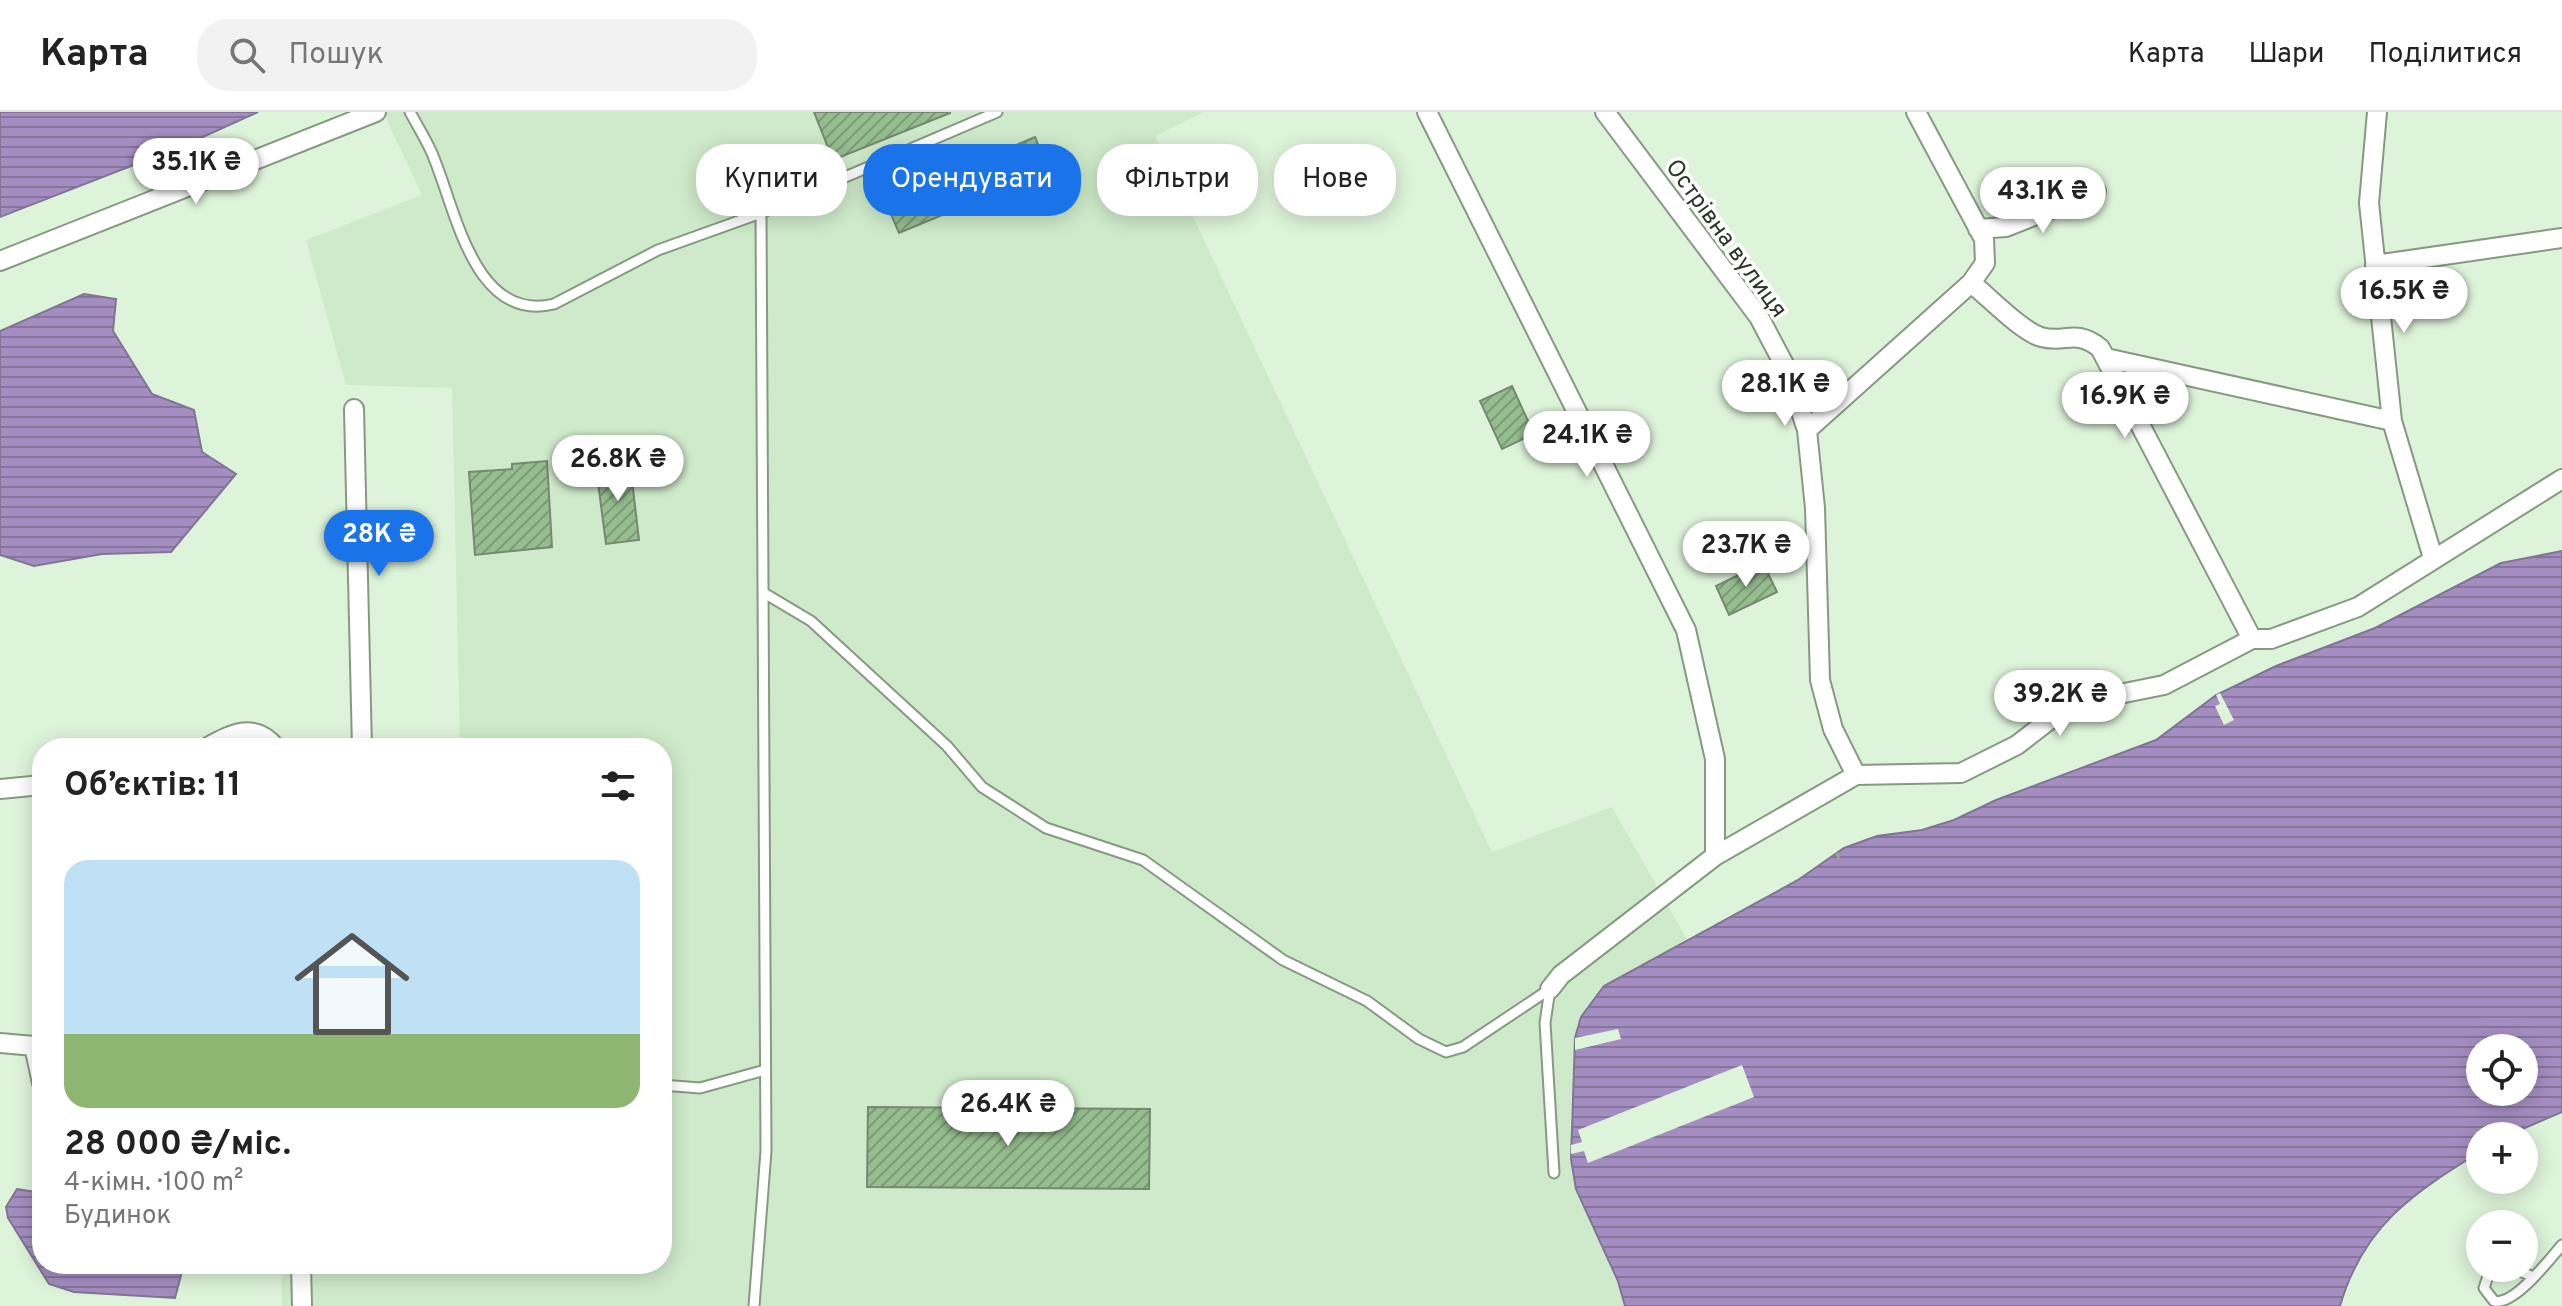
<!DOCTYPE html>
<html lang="uk">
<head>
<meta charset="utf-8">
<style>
  :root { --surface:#fff; --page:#f2f2f2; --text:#222; --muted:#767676; --line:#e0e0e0; --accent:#1a73e8 }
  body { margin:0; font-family:Overpass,sans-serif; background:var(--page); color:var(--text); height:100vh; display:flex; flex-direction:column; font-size:30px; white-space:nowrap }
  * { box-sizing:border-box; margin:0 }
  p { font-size:26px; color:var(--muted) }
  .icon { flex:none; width:44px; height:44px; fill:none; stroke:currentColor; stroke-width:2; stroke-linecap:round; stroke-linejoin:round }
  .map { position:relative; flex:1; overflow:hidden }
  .details { position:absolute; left:32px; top:626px; width:640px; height:536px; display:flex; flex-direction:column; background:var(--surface); border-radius:32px; box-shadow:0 4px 20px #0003 }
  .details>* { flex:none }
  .guide { position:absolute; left:696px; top:32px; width:760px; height:72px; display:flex; gap:16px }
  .controls { position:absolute; left:2466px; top:922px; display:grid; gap:16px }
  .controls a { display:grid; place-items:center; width:72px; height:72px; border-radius:50%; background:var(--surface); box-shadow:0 4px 20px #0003; font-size:40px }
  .price { position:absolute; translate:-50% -68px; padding:0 18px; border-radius:28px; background:#fff; color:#222; font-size:26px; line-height:52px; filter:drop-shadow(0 2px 4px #0008) }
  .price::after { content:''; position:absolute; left:50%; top:48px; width:24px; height:18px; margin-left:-12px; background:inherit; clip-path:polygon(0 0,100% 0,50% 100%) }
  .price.on { background:var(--accent); color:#fff }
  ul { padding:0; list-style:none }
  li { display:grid; align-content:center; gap:16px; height:424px; padding:0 32px }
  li+li { border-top:2px solid var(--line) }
  li span { display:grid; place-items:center; height:248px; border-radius:24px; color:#555 }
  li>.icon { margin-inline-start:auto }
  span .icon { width:144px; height:144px; fill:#fffc; stroke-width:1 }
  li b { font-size:34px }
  h2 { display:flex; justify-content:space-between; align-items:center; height:96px; padding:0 32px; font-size:34px }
  .pill { padding:0 28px; border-radius:32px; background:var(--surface); box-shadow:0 4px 20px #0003; font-size:28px; line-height:72px }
  .pill.on { background:var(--accent); color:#fff }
  header { display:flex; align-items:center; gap:48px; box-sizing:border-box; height:112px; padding:0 40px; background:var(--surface); border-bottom:2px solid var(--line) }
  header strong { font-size:38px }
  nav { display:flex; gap:44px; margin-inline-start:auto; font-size:28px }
  .search { width:560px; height:72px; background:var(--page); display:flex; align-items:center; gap:20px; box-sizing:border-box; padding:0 28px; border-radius:32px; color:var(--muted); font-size:30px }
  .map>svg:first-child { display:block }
  .built { fill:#cfeaca }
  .water { fill:url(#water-rules); stroke:#817494; stroke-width:2; fill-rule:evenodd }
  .pier { fill:#def4da }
  .building { fill:url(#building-hatch); stroke:#758971; stroke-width:2 }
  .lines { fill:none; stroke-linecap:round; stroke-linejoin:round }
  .lane-casing { stroke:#869a82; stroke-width:13 }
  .street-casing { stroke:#869a82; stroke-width:22 }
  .path { stroke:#96a693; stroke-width:3; stroke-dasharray:6 6; stroke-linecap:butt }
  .lane { stroke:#fff; stroke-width:9 }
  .street { stroke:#fff; stroke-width:18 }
  .labels { text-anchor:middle; stroke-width:7; stroke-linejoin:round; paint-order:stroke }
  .street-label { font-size:24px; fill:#2e362c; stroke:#fff }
</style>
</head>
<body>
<header>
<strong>Карта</strong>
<div class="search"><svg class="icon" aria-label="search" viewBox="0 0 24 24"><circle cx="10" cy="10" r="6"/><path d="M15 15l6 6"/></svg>Пошук</div>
<nav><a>Карта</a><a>Шари</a><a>Поділитися</a></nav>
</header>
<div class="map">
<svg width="2562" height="1194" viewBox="0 0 2562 1194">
  <defs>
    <pattern id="water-rules" width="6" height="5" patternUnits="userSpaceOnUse" patternTransform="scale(2)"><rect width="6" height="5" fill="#a48ec1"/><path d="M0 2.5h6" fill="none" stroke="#86759d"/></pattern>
    <pattern id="building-hatch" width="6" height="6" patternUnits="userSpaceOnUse" patternTransform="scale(2)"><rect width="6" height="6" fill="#96bd8f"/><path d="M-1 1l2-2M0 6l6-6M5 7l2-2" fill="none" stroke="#7b9a75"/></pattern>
  </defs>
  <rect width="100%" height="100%" fill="#def4da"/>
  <path class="built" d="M383,0H1204L1155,24L1492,740L1612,695L1688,829L1604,874L1581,905L1575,926L1570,1014L1576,1077L1618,1169L1625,1194H282L281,1152H662V636H460L452,276L346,273L306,128L422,83Z"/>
  <path class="water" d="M0,0H258L185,33L0,105Z
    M84,182L116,187L113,219L152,282L194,298L202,340L236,362L171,440L102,442L34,454L0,443V219Z
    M2562,439V1000L2506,1024H2480V1040C2413,1081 2363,1114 2340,1194H1625L1618,1169L1576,1077L1571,1047L1575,926L1581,905L1604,874L1798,768L1844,736L1877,724L1922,718L1954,708L1996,688L2156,628L2216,583L2276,554L2375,516L2501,451ZM2480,936H2524V980H2480Z
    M17,1077L42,1081V1152H184L175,1186L74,1180L49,1172L8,1106L6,1095Z"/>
  <path class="pier" d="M2220,581L2234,608L2224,613L2215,594L2220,592L2216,583Z
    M1618,917L1621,927L1575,938V926Z
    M1742,953L1754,985L1588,1051L1584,1039L1571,1042V1033L1582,1030L1578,1018Z"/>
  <path class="building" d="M814,0H950V1L833,48Z
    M1035,25L1046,52L966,85L969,92L899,121L882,81L951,52L954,60Z
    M1512,274L1534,322L1502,337L1480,289Z
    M547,349L552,435L475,443L469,360L512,357V352Z
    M630,351L639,428L606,432L596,355Z
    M1763,451L1777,480L1729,503L1716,474Z
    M868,995L1150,997L1149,1077L867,1075Z"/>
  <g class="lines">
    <defs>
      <path id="lane" d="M410,0C417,13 425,26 431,39C455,92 472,212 554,192L658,138L761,101L997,0
        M764,481L811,509L947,634L982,675L1046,716L1143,748L1283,848L1367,889L1419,927L1446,940L1463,935L1550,877
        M1550,877L1545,911L1554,1061
        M662,973L700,976L765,958
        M2500,1156L2489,1161L2484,1176L2494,1189C2514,1194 2548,1149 2562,1133
        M2513,1156L2531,1164
        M754,1194L766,1039L761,101"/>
      <path id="street" d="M1427,0L1686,518L1715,647V744
        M1605,0L1759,205L1787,258L1807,318L1815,396L1820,568L1833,617L1856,663
        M2377,0L2369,91L2392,309L2433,446
        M1978,117L2006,115L2096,79
        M0,149L376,0
        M2375,153L2562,126
        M1971,171C1988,184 2021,219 2041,225C2065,232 2075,216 2100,236L2252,527
        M2106,246L2392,309
        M354,297L362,636
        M1807,318L1971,171L1985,151L1984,127L1916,0
        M206,636C232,622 254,609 276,636
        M0,677L42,673
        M1550,877L1561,863L1715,744L1856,663L1961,661L2017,633L2070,592L2164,573L2252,527H2271L2358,495L2562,367
        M0,931L34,934L42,971
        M301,1152L302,1194"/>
    </defs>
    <use href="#lane" class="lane-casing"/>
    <use href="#street" class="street-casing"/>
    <path class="path" d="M1837,741L1840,751"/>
    <use href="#lane" class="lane"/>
    <use href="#street" class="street"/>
  </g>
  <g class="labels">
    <g class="street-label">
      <text transform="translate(1727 126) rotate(54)" y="8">Острівна вулиця</text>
    </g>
  </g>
</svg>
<div class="controls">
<a><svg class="icon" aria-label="locate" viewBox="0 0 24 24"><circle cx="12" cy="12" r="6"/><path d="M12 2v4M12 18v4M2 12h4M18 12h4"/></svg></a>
<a>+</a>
<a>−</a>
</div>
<b class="price" style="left:196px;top:94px">35.1K ₴</b>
<b class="price" style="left:2043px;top:123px">43.1K ₴</b>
<b class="price" style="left:2404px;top:223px">16.5K ₴</b>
<b class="price" style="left:1785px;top:316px">28.1K ₴</b>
<b class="price" style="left:2125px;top:328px">16.9K ₴</b>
<b class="price" style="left:1587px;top:367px">24.1K ₴</b>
<b class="price" style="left:618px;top:391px">26.8K ₴</b>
<b class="price on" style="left:379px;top:466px">28K ₴</b>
<b class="price" style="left:1746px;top:477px">23.7K ₴</b>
<b class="price" style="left:2060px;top:626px">39.2K ₴</b>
<b class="price" style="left:1008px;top:1036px">26.4K ₴</b>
<div class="guide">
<a class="pill">Купити</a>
<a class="pill on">Орендувати</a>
<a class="pill">Фільтри</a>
<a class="pill">Нове</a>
</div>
<section class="details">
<h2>Об’єктів: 11<svg class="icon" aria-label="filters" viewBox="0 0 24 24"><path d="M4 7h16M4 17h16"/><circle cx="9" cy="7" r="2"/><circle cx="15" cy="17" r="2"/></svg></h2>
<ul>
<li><span style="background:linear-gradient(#bfe0f5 70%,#8fb573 0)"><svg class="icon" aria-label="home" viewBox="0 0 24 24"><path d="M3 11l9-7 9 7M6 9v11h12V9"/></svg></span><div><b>28 000 ₴/міс.</b><p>4-кімн. · 100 m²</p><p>Будинок</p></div></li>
</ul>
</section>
</div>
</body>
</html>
